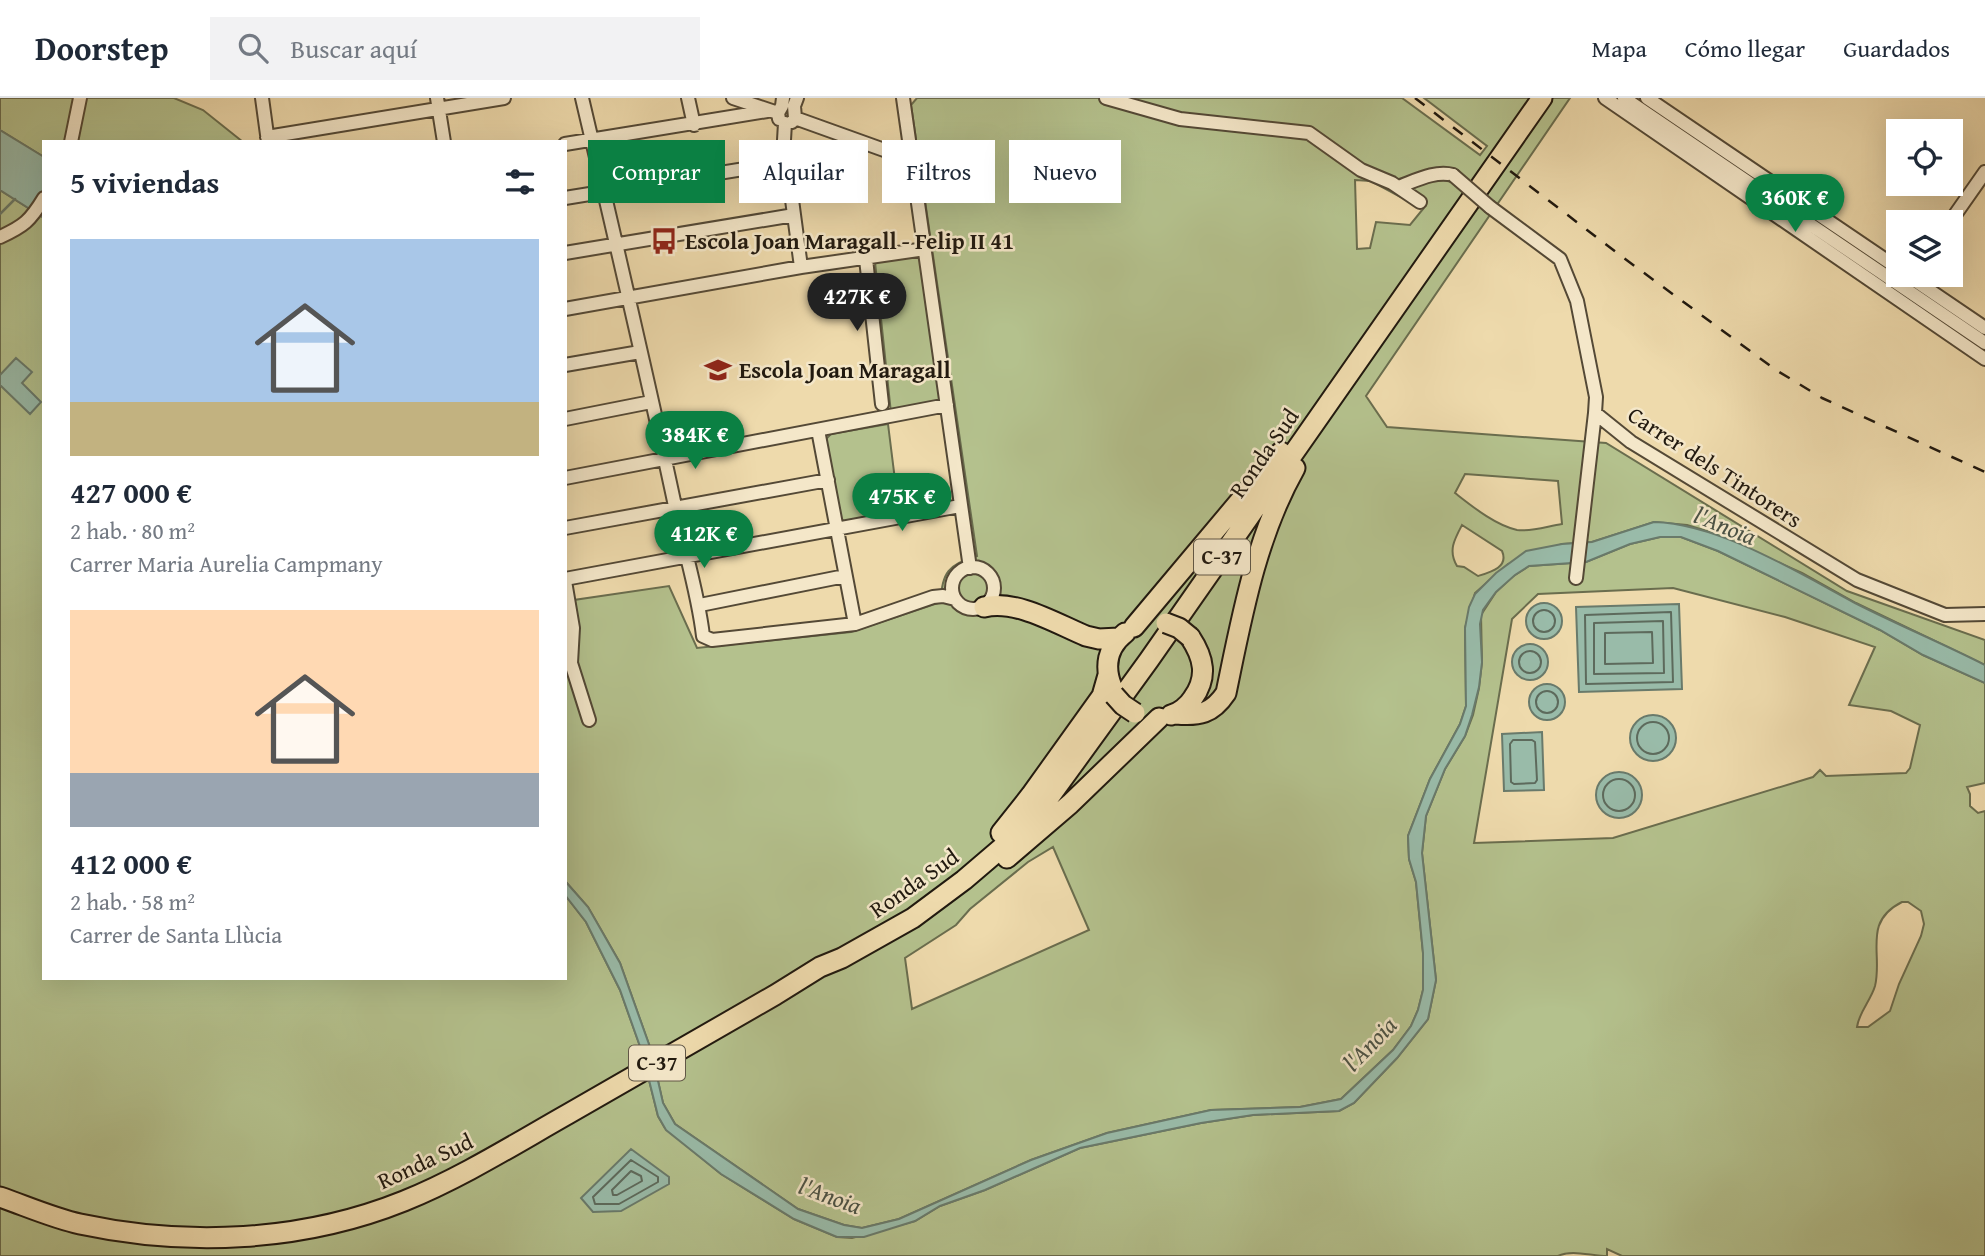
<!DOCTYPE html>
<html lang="es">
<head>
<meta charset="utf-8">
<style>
  :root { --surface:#fff; --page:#f2f2f3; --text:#1f2937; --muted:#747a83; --line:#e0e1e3; --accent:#0b8043 }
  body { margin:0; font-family:"Gentium Book Plus",serif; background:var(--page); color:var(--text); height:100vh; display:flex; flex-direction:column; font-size:26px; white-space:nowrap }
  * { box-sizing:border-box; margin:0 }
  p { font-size:23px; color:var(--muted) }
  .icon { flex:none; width:38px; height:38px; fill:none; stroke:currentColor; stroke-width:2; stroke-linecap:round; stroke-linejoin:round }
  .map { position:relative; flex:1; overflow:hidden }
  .side { position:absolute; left:42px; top:42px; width:525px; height:840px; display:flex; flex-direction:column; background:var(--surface); border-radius:0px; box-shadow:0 7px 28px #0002 }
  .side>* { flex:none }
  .guide { position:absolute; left:588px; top:42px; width:665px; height:63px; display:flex; gap:14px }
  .controls { position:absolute; left:1886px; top:21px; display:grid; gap:14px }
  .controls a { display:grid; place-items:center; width:77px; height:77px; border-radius:0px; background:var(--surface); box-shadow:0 7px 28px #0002; font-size:35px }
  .price { position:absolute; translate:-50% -60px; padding:0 16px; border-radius:24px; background:var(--accent); color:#fff; font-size:23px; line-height:46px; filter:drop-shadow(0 2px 4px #0008) }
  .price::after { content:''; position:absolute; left:50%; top:42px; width:21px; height:16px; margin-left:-10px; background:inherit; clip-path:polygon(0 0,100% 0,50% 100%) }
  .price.active { background:#222; color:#fff }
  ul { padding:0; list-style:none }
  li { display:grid; align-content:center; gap:14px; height:371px; padding:0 28px }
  li span { display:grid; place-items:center; height:217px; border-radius:0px; color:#555 }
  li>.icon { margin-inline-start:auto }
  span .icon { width:126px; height:126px; fill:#fffc; stroke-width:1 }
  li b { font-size:30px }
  h2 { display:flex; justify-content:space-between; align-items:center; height:84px; padding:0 28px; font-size:30px }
  .tag { padding:0 24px; border-radius:0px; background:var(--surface); box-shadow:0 7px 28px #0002; font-size:24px; line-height:63px }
  .tag.active { background:var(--accent); color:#fff }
  header { display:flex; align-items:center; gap:42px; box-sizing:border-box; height:98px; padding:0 35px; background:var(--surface); border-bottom:2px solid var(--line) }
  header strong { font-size:33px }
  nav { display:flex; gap:38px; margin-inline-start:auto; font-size:24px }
  .search { width:490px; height:63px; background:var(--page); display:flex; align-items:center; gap:18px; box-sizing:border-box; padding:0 24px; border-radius:0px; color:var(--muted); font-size:26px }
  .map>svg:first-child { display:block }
  .green { fill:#b4c18d; stroke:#6a6d4e; stroke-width:2; fill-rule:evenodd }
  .water { fill:#99bba9; stroke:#697a6b; stroke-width:2 }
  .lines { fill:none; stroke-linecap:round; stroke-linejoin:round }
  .shore { stroke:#5d6a5c; stroke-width:2 }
  .stream { stroke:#697a6b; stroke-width:2.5 }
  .minor-casing { stroke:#544936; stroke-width:16 }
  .highway-casing { stroke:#21190f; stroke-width:23 }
  .minor { stroke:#f4e7c9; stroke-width:12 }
  .highway { stroke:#eedaac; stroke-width:19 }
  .rail { stroke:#21190f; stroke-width:2.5; stroke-dasharray:12 12; stroke-linecap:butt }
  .minor-bridge-casing { stroke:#544936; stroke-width:16; stroke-linecap:butt }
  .highway-bridge-casing { stroke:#21190f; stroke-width:23; stroke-linecap:butt }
  .minor-bridge { stroke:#f4e7c9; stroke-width:12 }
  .highway-bridge { stroke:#eedaac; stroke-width:19 }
  .labels { text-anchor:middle; stroke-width:5; stroke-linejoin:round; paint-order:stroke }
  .shield { fill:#f4e7c9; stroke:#605747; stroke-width:2 }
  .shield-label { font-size:21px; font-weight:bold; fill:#21190f }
  .poi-label { font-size:23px; font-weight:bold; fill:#21190f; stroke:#f4e7c9; text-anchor:start }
  .street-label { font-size:23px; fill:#21190f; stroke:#f4e7c9 }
  .water-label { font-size:24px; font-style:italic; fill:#4b5245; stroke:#f4e7c9 }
</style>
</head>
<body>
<header>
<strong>Doorstep</strong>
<div class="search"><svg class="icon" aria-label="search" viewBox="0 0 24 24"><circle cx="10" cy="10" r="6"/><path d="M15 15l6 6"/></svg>Buscar aquí</div>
<nav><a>Mapa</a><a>Cómo llegar</a><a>Guardados</a></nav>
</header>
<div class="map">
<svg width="1985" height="1158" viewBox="0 0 1985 1158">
  <rect width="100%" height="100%" fill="#eedaac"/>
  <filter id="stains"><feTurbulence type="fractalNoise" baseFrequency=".00286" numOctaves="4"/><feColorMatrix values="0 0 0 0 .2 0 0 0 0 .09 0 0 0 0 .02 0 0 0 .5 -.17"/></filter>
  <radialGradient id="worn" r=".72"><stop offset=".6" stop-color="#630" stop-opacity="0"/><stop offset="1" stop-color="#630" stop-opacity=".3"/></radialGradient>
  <path class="green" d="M0,0H174L203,12L243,44H44V59L0,32Z
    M917,0H1402L1480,57L1487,48L1424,0H1570L1366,298L1387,329L1606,345L1847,493L1985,542V567L1856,505L1802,475L1710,434L1687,427L1654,424L1592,444L1562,446L1508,466L1475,495L1465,530L1466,608L1460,626L1430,681L1408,738L1409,761L1416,784L1423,855V892L1418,912L1411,928L1393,952L1341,1001L1300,1009L1211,1012L1107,1035L1031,1062L899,1121L862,1130L844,1127L798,1111L675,1026L663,1005L651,952L620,865L588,809L565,783V521L574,502L669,488L697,550L851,534L941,504C941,475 949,466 977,458L911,7ZM1355,82L1371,83L1423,111L1410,127L1376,124L1370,150L1357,151ZM1465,376L1558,383L1562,426C1548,428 1531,434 1517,432C1495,427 1473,409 1455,395ZM1462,427L1502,453C1509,469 1491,474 1478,478L1464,469L1457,468C1448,453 1454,442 1462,427ZM1053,749L1089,832L912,911L905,860L956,827L970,811L1028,764Z
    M0,92L44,120V880H565V797L586,824L620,892L642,954L658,1018L665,1030L721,1076L794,1121L837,1139L852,1140L915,1123L940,1108L985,1092L1080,1050L1201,1025L1253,1017L1339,1013L1354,1005L1397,960L1428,921L1436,882L1422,755L1426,718L1445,671L1465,638L1473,617L1479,590L1482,564L1481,517L1496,494L1512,479L1529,468L1586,464L1630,446L1660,439H1681L1718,453L1880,532L1923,557L1985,585V685L1967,689L1970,696V708L1978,715L1985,713V1158H1622L1607,1151V1158C1591,1158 1572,1151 1558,1158H0ZM1673,490L1785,519L1875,549L1849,607L1891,613L1920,627L1910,670L1906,675L1826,678L1820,672L1813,679L1613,740L1474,745L1512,521L1538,496ZM1902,804H1908L1921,813L1924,826L1921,838L1899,886L1890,913L1868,929H1857C1859,914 1871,902 1875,888C1883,856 1862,824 1902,804Z
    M918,157L923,161L942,302L891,315L875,164Z
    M888,326L899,414L841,424L825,342L831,336Z"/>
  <path class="water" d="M0,32L44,59V120L0,92Z
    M16,260L32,274L22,285L41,304L30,316L0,287V277Z
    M1654,424C1720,426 1797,474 1855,505C1898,527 1942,545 1985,567V585L1923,557L1880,532L1718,453L1681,439H1660L1630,446L1586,464L1529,468L1515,477L1496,494L1483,512L1480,526L1482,564L1479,589L1472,617L1465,638L1445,671L1426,718L1422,755L1436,882L1428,921L1397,960L1354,1005L1339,1013L1253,1017L1201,1025L1080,1050L985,1092L940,1108L915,1123L864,1139H837L794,1121L721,1076L666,1032L658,1018L642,954L620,892L586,824L565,797V783L588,809L620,865L651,952L663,1005L675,1026L798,1111L844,1127L862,1130L899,1121L1031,1062L1107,1035L1211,1012L1300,1009L1341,1001L1393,952L1411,928L1418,912L1423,892V855L1416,784L1409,761L1408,738L1430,681L1460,626L1466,608L1465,530L1469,509L1475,496L1496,475L1526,453L1562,446L1592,444Z
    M1526 523a18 18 0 1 1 36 0a18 18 0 1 1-36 0Z
    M1679,506L1682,591L1579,594L1576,509Z
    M1512 564a18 18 0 1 1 36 0a18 18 0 1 1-36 0Z
    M1529 604a18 18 0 1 1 36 0a18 18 0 1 1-36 0Z
    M1630 640a23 23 0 1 1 46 0a23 23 0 1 1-46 0Z
    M1542,634L1544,692L1504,693L1502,636Z
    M1596 697a23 23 0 1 1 46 0a23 23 0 1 1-46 0Z
    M631,1051L669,1079V1086L621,1113L593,1114L581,1100Z"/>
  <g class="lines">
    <path class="shore" d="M1533 523a11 11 0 1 1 22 0a11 11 0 1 1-22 0Z
      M1671,514L1673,584L1586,586L1585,517Z
      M1663,523L1664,575L1594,576V525Z
      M1652,534L1653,565L1605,566V535Z
      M1519 564a11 11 0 1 1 22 0a11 11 0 1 1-22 0Z
      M1536 604a11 11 0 1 1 22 0a11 11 0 1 1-22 0Z
      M1637 640a16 16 0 1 1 32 0a16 16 0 1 1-32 0Z
      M1513,642H1532L1535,644L1537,682L1535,685L1514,686L1511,684L1510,646Z
      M1603 697a16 16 0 1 1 32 0a16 16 0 1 1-32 0Z
      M631,1062L658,1079V1084L619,1106H595L593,1099Z
      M631,1073L641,1078L642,1083L617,1097H613L612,1092Z"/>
    <path class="stream" d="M0,116L15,101"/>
    <defs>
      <path id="minor" d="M262,0L268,44
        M437,0L444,44
        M582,0C614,136 646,272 675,408C684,452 698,494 703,538L712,542L855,526L933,499L943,498L955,501
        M688,0L694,27
        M733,0L778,15
        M903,0L970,470
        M1106,0L1180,21L1309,35L1361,72L1392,85L1420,104
        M1605,0L1985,261
        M1624,0L1985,245
        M1647,0L1899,171
        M795,20L912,62
        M779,21L778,15L782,8L783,0
        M792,24L795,20L794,8L797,0
        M785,25L784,42L801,169
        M267,39L504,0
        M71,44L80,0
        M565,46L767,13
        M1398,89C1415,83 1435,72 1453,77
        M565,100L787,64
        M1490,109L1560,161L1577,203L1596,299L1595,315L1631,344L1857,482L1945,517L1985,516
        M1950,124L1985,74
        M0,139C24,128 30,123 44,100
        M565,155L794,117
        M866,161L882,306
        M1907,177L1985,230
        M565,211L801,169L925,151
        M565,267L640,254
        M565,321L651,304
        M818,332L855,526
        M565,380L947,307
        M565,430L828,382
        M952 490a21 21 0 1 1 42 0a21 21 0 1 1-42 0Z
        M1576,480L1595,315
        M565,481L960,408
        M565,483L573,530L571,565L589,622
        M700,507L845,478"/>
      <path id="highway" d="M984,509C1016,501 1057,526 1086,538L1099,541L1119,540
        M1134,529L1281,354
        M1112,589C1104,569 1107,549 1125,535
        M1176,616C1199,618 1212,616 1226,595C1242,518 1256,439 1295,370
        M1171,617C1179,615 1188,608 1193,600C1208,579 1204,560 1190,539
        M1001,735L1031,697L1102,598L1108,577
        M1007,760L1070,706L1159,620
        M0,1099C26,1108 53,1120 80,1126C187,1149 302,1144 404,1103C461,1080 515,1046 568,1016C637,976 706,937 775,897L820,869L842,860L913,820L964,782L1005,747L1043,708L1149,562L1542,0"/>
    </defs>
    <use href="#minor" class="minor-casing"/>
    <use href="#highway" class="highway-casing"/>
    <use href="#minor" class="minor"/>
    <use href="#highway" class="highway"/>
    <path class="rail" d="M1415,0L1621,158L1776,272L1822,300L1985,374"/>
    <defs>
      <path id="minor-bridge" d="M1453,77L1490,109"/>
      <path id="highway-bridge" d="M1166,525L1179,530L1190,539
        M1114,597L1123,607L1135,615"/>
    </defs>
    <use href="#minor-bridge" class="minor-bridge-casing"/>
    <use href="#highway-bridge" class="highway-bridge-casing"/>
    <use href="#minor-bridge" class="minor-bridge"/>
    <use href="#highway-bridge" class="highway-bridge"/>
  </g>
  <defs>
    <symbol id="bus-bare" viewBox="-9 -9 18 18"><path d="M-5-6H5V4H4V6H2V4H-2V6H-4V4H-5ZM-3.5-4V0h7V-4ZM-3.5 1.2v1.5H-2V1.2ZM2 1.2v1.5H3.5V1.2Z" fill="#8f2418" stroke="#f4e7c9" stroke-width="2.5" paint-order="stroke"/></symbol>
    <symbol id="school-bare" viewBox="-9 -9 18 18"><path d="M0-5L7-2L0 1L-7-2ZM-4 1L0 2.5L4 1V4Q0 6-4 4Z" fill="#8f2418" stroke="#f4e7c9" stroke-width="2.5" paint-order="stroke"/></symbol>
  </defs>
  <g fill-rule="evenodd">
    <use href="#bus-bare" x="645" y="124" width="38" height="38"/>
    <use href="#school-bare" x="699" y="253" width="38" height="38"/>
  </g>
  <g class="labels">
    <g class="shield">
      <rect x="1194" y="441.5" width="56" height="35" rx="5"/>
      <rect x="629" y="947.5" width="56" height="35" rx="5"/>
    </g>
    <g class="shield-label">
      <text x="1222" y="466">C-37</text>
      <text x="657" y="972">C-37</text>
    </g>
    <g class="poi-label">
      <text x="685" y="151">Escola Joan Maragall - Felip II 41</text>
      <text x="739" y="280">Escola Joan Maragall</text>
    </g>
    <g class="street-label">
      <text transform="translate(1264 355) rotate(-55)" y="8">Ronda Sud</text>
      <text transform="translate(1715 369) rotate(33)" y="8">Carrer dels Tintorers</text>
      <text transform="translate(914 785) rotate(-35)" y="8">Ronda Sud</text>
      <text transform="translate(425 1063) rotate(-25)" y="8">Ronda Sud</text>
    </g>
    <g class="water-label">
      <text transform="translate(1725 428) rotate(22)" y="8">l'Anoia</text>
      <text transform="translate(1370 946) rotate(-46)" y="8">l'Anoia</text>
      <text transform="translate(830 1098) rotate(20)" y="8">l'Anoia</text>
    </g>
  </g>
  <rect width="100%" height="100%" filter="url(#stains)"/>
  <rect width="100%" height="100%" fill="url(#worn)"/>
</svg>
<div class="controls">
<a><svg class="icon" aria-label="locate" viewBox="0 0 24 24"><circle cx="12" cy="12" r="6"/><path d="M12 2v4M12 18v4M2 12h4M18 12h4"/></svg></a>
<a><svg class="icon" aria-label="layers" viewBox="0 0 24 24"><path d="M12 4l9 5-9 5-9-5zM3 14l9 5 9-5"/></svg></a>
</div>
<b class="price" style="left:1795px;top:136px">360K €</b>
<b class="price active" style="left:857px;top:235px">427K €</b>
<b class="price" style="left:695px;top:373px">384K €</b>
<b class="price" style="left:902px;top:435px">475K €</b>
<b class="price" style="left:704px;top:472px">412K €</b>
<div class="guide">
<a class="tag active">Comprar</a>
<a class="tag">Alquilar</a>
<a class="tag">Filtros</a>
<a class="tag">Nuevo</a>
</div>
<section class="side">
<h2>5 viviendas<svg class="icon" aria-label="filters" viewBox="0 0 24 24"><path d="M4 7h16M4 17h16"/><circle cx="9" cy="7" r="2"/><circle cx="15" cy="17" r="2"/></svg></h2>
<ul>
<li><span style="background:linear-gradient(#a9c7e8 75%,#c2b280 0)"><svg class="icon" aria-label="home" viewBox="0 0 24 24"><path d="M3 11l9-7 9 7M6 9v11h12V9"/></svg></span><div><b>427 000 €</b><p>2 hab. · 80 m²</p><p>Carrer Maria Aurelia Campmany</p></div></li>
<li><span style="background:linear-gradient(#ffd9b3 75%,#9aa5b1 0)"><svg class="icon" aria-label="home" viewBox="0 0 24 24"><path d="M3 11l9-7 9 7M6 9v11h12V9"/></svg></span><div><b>412 000 €</b><p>2 hab. · 58 m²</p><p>Carrer de Santa Llùcia</p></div></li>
</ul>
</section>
</div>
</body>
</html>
